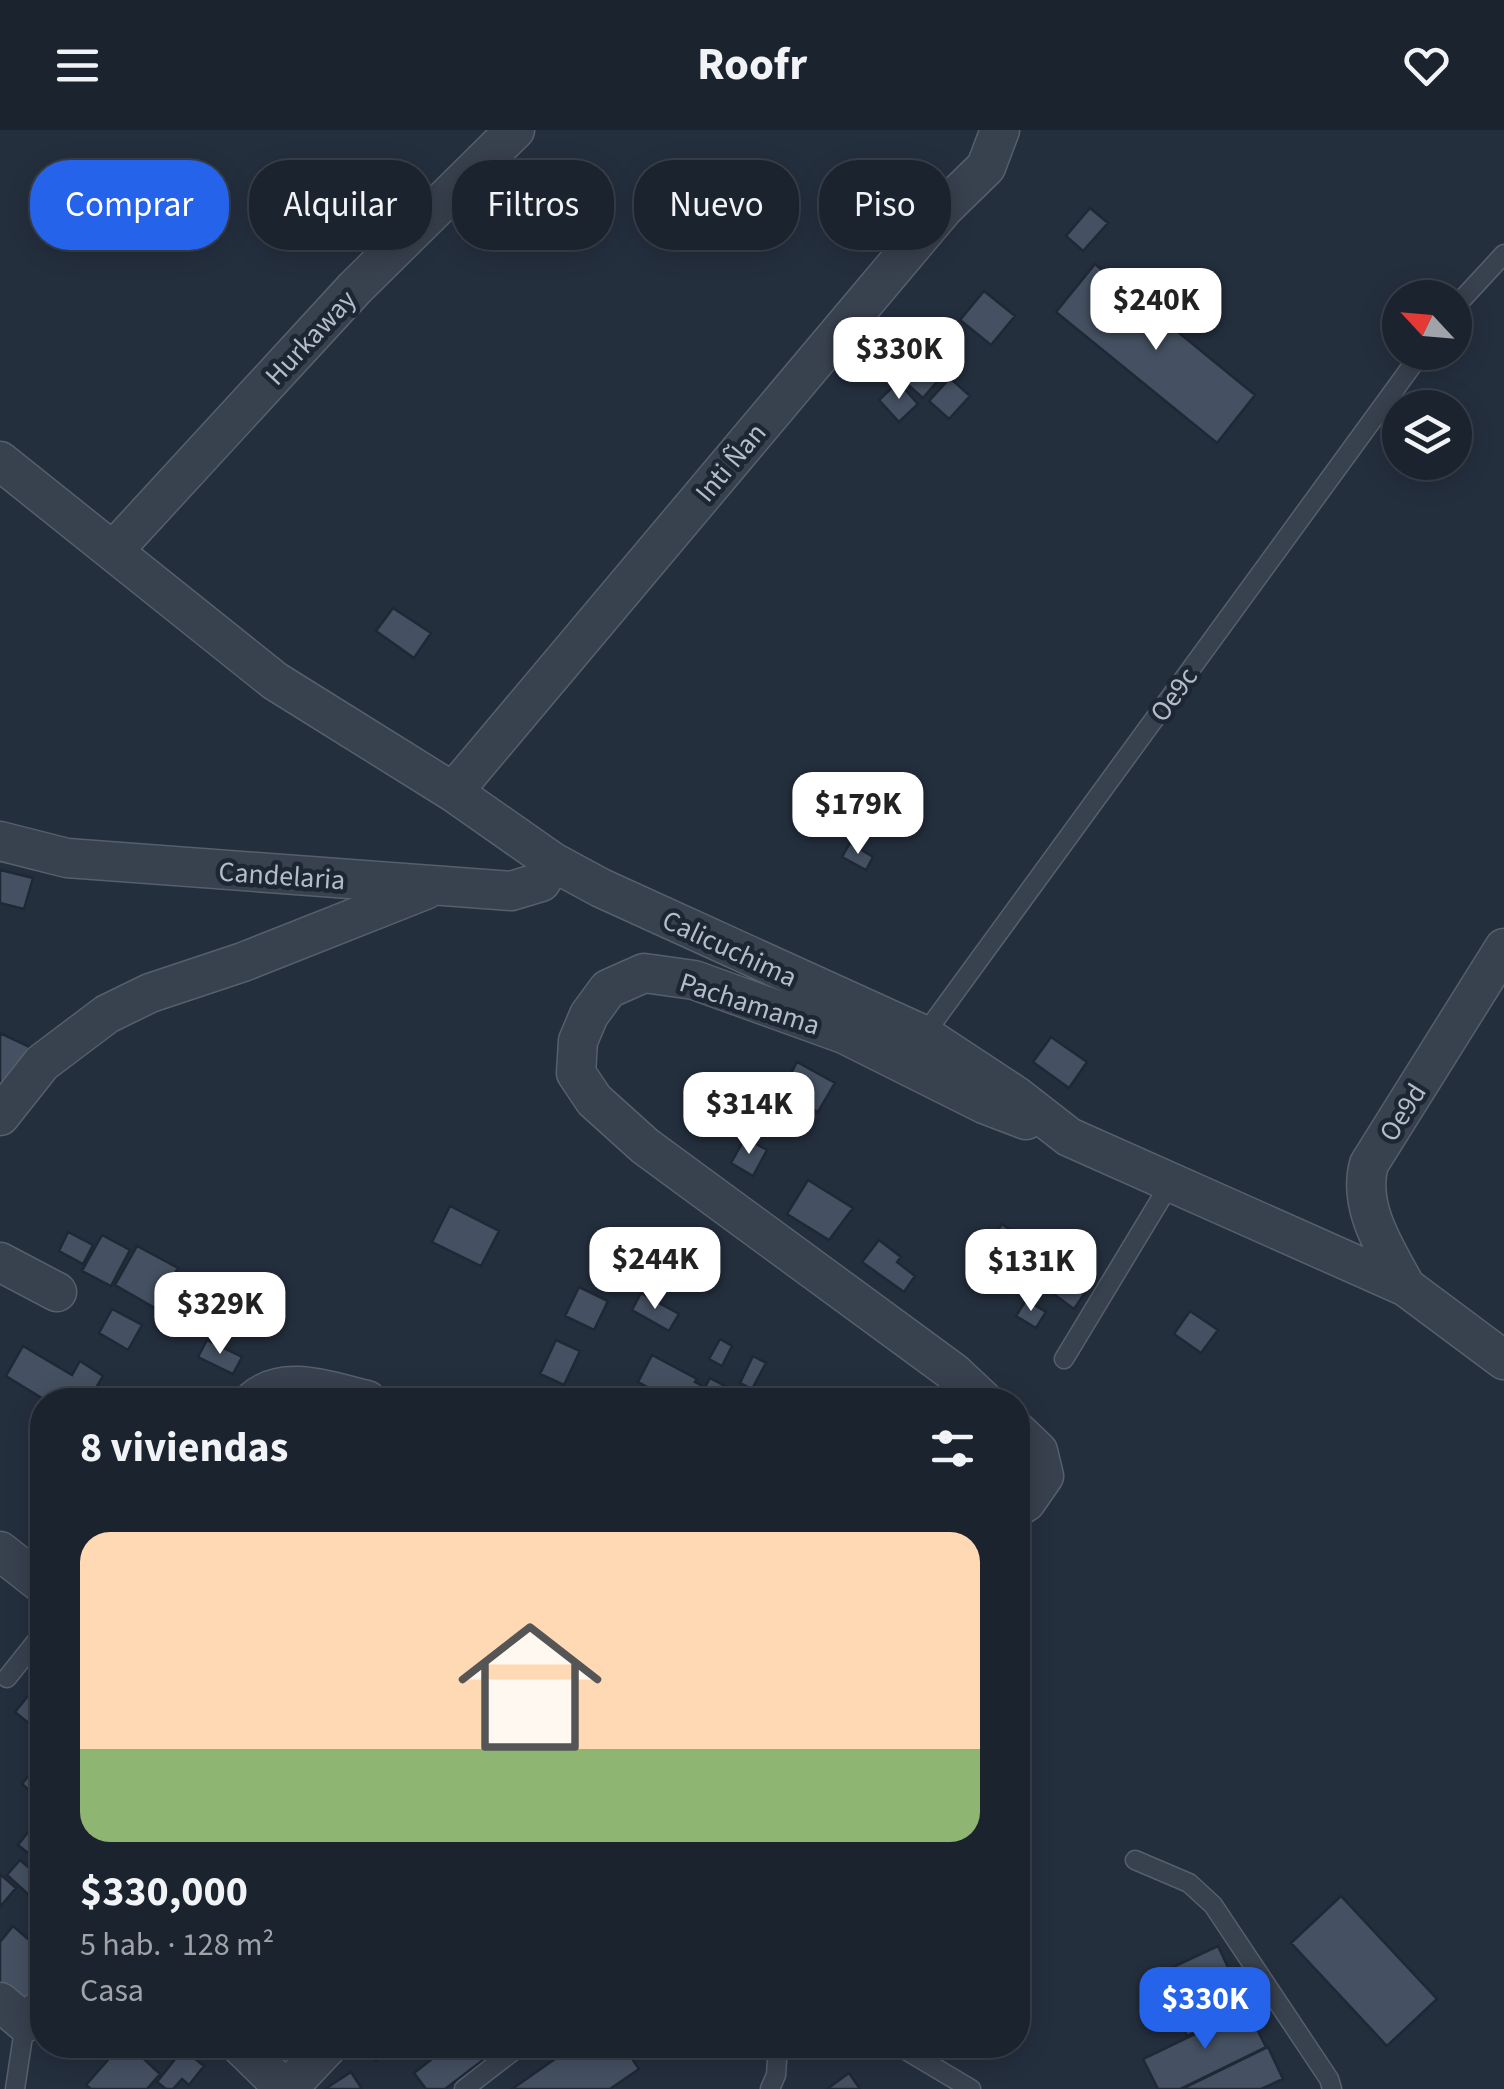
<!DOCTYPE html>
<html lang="es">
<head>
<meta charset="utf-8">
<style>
  :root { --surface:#1b232e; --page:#242b36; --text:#f1f3f6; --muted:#a0a4aa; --line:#39404a; --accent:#2563eb }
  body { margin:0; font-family:"Source Sans 3",sans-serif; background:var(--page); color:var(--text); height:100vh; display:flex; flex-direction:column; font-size:38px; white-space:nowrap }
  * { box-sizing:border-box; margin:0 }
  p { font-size:32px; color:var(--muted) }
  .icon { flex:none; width:55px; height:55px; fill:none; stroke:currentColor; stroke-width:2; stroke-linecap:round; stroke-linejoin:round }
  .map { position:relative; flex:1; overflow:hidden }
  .details { position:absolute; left:30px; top:1258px; width:1000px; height:670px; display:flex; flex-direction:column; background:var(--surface); border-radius:40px; box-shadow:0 5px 25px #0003,0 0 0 2px var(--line) }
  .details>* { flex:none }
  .guide { position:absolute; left:30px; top:30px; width:1000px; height:90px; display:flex; gap:20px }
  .needle { width:65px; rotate:296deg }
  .controls { position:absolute; left:1382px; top:150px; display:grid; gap:20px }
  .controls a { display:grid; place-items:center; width:90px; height:90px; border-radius:50%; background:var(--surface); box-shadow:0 5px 25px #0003,0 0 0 2px var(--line); font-size:50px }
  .price { position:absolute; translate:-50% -85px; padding:0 22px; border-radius:20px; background:#fff; color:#222; font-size:32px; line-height:65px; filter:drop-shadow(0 2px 5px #0008) }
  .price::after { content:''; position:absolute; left:50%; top:60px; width:30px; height:22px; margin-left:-15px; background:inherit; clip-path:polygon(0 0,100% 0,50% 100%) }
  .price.on { background:var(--accent); color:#fff }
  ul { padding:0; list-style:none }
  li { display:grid; align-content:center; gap:20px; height:530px; padding:0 50px }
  li span { display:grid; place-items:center; height:310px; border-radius:30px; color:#555 }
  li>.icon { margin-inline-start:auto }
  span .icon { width:180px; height:180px; fill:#fffc; stroke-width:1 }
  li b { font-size:42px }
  h2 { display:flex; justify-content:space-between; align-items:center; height:120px; padding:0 50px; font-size:42px }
  .tag { padding:0 35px; border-radius:40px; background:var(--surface); box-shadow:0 5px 25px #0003,0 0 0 2px var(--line); font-size:35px; line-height:90px }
  .tag.on { background:var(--accent); color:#fff }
  header { display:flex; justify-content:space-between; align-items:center; height:130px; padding:0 50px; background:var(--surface); font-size:45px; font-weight:700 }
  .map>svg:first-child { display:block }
  .building { fill:#455162; stroke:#1f2835; stroke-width:2.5 }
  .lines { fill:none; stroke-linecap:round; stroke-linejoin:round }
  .service-casing { stroke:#565f6c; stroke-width:21 }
  .minor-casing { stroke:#565f6c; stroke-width:41 }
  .service { stroke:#38414e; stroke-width:18 }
  .minor { stroke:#38414e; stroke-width:38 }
  .labels { text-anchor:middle; stroke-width:9; stroke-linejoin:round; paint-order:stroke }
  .street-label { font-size:28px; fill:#b4bcc9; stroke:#1d2633 }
</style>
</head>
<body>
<header><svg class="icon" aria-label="menu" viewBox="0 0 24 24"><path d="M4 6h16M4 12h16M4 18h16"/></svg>Roofr<svg class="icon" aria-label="heart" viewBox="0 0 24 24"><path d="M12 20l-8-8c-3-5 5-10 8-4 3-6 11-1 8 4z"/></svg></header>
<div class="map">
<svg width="1504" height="1959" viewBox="0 0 1504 1959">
  <rect width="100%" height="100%" fill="#242f3e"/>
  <path class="building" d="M567,77L585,96L567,114L549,94Z
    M1090,78L1108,93L1083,121L1066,106Z
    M1095,134L1255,265L1217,313L1056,182Z
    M984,161L1015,186L991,215L960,190Z
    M915,212L947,240L923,268L891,240Z
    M950,248L970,266L949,289L929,271Z
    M898,252L918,274L899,292L879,270Z
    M393,478L431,503L414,528L376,501Z
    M850,713L873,727L866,740L842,727Z
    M0,740L33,748L24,779L0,773Z
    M0,903L32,918L0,961Z
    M1051,907L1087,932L1069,958L1033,932Z
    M797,932L835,953L818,982L781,962Z
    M745,1008L767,1020L753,1046L731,1033Z
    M808,1050L853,1078L829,1110L787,1084Z
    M450,1076L499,1101L481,1136L432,1112Z
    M1002,1094L1089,1157L1074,1179L987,1115Z
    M68,1102L93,1115L83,1134L59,1121Z
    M102,1105L130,1120L111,1156L82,1141Z
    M879,1110L901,1127L897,1132L915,1146L904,1162L862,1132Z
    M137,1116L178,1138L155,1178L115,1155Z
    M579,1157L608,1171L594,1200L565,1186Z
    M641,1163L679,1184L669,1201L632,1180Z
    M1026,1170L1046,1182L1036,1198L1016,1186Z
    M112,1179L142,1195L128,1220L99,1203Z
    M1190,1181L1218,1200L1201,1223L1174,1204Z
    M720,1209L732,1216L722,1236L709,1229Z
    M207,1210L242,1227L233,1244L198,1227Z
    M556,1210L580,1221L564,1255L540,1244Z
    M23,1216L72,1245L80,1231L103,1246L89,1270H45L6,1246Z
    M652,1225L697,1249L695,1252L705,1257L710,1248L732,1260L727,1270H699L689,1263L685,1270H671L638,1252Z
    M753,1226L766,1233L752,1259L740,1253Z
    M36,1556L42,1562V1604L15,1582Z
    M42,1629V1672L22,1654Z
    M42,1684V1734L18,1715Z
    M20,1730L42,1749L41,1776L7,1745Z
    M0,1744L16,1758L0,1777Z
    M1341,1766L1437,1869L1387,1916L1291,1813Z
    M13,1796L42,1821V1853L23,1877L0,1857V1812Z
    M1218,1816L1247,1878L1187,1906L1158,1844Z
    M1247,1879L1266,1917L1180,1959H1158L1143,1929Z
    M121,1915H129L160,1944L147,1959H91L86,1955Z
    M344,1915H393L376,1931L362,1916L352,1925Z
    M435,1915H478L487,1927L445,1959H426L414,1943L441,1922Z
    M575,1915H623L639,1939L610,1959H512Z
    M1268,1917L1283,1949L1261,1959H1182Z
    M183,1919L204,1936L189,1955L182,1949L173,1959H166L157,1952Z
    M351,1942L362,1959H325Z
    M849,1943L860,1959H827Z"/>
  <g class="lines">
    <defs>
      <path id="service" d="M1455,177L1504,124
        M924,905L1422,222
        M1064,1229L1171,1052
        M7,1548L42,1504
        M1135,1730L1189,1753L1213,1775L1329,1949L1332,1959
        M897,1915L971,1959
        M15,1959L25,1893
        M464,1959L521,1915
        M770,1959L776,1945L778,1915"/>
      <path id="minor" d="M0,331L275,551L453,662L553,732L601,758L924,905L1015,965L1069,1007L1406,1157L1504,1230
        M113,421L355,158L515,0
        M453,662L944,78L986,37L1000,0
        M0,711L67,728L511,761L541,752L553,732
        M0,986L42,933L107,884L150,863L243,832L425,760
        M0,1132L57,1162
        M1406,1157C1386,1120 1357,1077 1369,1034L1504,818
        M254,1270C285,1243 331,1262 367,1270
        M983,1270L953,1242L645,1016L594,970L576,943L578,911L589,885L608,859L644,843L694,850L844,904L984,974L1026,990
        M1018,1302L1038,1321L1044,1346L1026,1372L1018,1377
        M0,1421L42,1454
        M0,1872L25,1893L42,1878
        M240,1915L281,1955H291L329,1915"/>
    </defs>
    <use href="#service" class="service-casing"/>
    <use href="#minor" class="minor-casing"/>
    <use href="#service" class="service"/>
    <use href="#minor" class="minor"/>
  </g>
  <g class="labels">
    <g class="street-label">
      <text transform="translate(310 207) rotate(-47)" y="10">Hurkaway</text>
      <text transform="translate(730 332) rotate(-50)" y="10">Inti Ñan</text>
      <text transform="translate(1173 564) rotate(-54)" y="10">Oe9c</text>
      <text transform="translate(282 745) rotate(4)" y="10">Candelaria</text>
      <text transform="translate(730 818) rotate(25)" y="10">Calicuchima</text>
      <text transform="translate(750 873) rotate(18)" y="10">Pachamama</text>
      <text transform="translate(1402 982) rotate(-58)" y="10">Oe9d</text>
    </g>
  </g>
</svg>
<div class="controls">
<a><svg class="needle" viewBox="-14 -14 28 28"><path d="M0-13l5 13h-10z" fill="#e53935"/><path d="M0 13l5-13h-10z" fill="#a0a4aa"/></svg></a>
<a><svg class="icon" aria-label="layers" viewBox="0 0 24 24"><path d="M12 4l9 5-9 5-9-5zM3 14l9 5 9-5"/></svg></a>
</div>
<b class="price" style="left:1156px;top:223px">$240K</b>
<b class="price" style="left:899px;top:272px">$330K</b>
<b class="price" style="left:858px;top:727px">$179K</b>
<b class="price" style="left:749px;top:1027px">$314K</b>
<b class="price" style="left:655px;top:1182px">$244K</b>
<b class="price" style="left:1031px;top:1184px">$131K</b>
<b class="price" style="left:220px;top:1227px">$329K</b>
<b class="price on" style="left:1205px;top:1922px">$330K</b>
<div class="guide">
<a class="tag on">Comprar</a>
<a class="tag">Alquilar</a>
<a class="tag">Filtros</a>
<a class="tag">Nuevo</a>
<a class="tag">Piso</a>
</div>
<section class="details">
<h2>8 viviendas<svg class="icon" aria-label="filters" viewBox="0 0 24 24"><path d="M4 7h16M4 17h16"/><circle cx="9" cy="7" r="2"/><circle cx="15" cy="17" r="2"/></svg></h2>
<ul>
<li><span style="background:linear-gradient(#ffd9b3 70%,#8fb573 0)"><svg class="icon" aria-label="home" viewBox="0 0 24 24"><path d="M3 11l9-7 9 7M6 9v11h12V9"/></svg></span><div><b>$330,000</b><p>5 hab. · 128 m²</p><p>Casa</p></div></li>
</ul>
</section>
</div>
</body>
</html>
